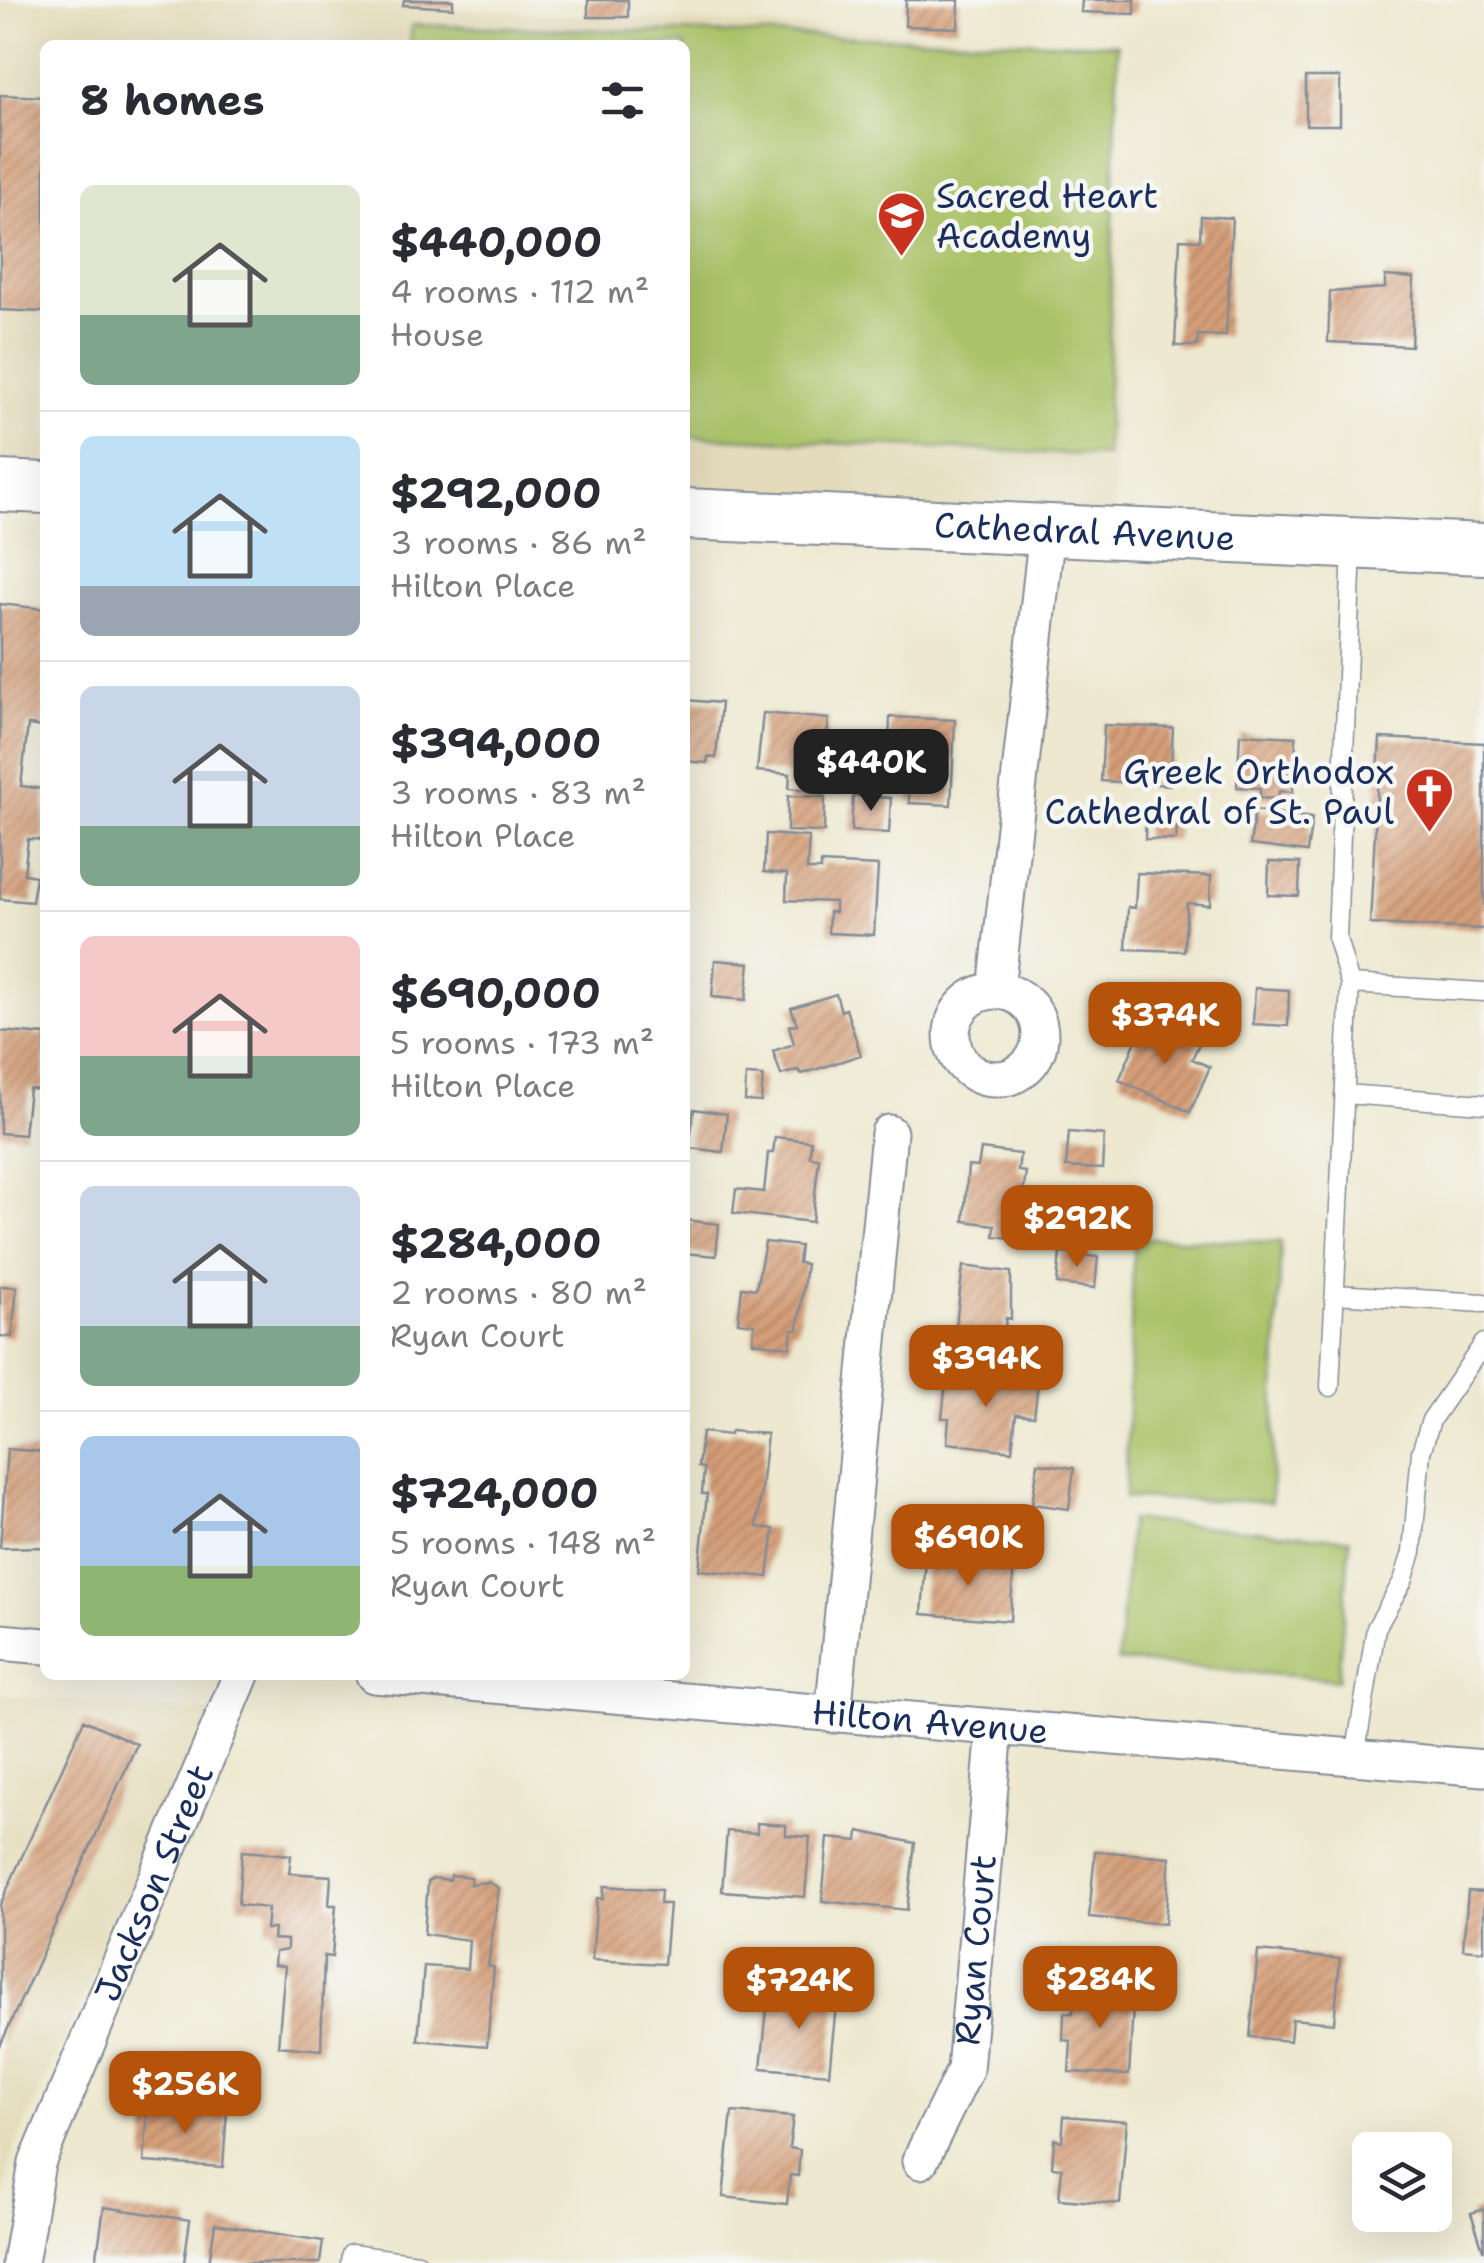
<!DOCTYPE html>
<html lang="en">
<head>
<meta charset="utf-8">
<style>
  :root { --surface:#fff; --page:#f7f7f7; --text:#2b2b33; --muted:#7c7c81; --line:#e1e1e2; --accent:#b45309 }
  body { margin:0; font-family:"Shantell Sans",sans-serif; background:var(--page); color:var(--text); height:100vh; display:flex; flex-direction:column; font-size:38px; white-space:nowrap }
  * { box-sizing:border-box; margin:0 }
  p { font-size:32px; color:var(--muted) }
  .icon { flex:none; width:55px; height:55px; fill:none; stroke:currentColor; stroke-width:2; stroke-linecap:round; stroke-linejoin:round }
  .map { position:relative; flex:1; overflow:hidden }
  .panel { position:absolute; left:40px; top:40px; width:650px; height:1640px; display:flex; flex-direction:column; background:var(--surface); border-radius:15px; box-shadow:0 10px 40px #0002 }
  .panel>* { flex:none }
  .tools { position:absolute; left:1352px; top:2132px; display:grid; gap:20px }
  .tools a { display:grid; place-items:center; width:100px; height:100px; border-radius:15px; background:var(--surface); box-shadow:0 10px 40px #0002; font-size:50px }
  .price { position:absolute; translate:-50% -85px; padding:0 22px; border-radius:20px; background:var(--accent); color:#fff; font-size:32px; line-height:65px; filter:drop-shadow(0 2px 5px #0008) }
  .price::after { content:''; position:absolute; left:50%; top:60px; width:30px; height:22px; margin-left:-15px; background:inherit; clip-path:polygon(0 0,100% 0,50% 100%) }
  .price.on { background:#222; color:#fff }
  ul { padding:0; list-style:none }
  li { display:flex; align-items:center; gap:30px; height:250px; padding:0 40px }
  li+li { border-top:2px solid var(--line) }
  li span { display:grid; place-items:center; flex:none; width:280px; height:200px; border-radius:15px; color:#555 }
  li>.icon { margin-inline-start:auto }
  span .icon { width:120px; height:120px; fill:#fffc; stroke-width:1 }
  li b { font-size:42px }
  h2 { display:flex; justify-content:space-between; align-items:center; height:120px; padding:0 40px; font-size:42px }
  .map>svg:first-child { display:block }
  .built { fill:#e4dbba }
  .grass { fill:#aac267; stroke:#627862; stroke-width:2.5 }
  .building { fill:url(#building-hatch) }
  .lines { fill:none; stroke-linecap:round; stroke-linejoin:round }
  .lane-casing { stroke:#848c96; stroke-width:21 }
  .street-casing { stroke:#848c96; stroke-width:39 }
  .secondary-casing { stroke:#848c96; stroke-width:54 }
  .lane { stroke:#fff; stroke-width:18 }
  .street { stroke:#fff; stroke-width:35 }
  .secondary { stroke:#fff; stroke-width:50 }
  .labels { text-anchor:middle; stroke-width:9; stroke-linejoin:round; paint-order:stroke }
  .poi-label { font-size:35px; fill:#1b2f5e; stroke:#f6f6f2; text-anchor:start }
  .street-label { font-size:35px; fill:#1b2f5e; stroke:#f6f6f2 }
</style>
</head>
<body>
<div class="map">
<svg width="1484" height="2263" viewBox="0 0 1484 2263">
  <defs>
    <pattern id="building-hatch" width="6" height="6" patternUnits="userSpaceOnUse" patternTransform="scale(2.5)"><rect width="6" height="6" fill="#d69f78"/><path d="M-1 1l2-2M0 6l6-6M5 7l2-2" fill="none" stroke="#ad8266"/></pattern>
  </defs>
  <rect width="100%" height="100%" fill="#f6f6f2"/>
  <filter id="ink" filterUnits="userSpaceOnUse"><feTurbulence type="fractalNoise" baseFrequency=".01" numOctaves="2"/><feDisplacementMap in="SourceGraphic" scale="20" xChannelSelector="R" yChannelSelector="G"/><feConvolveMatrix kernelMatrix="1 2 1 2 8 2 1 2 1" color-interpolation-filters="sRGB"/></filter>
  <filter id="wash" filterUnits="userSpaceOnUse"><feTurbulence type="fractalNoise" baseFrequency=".0048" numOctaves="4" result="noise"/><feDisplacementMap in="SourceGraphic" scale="40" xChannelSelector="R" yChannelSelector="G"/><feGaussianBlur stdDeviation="2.25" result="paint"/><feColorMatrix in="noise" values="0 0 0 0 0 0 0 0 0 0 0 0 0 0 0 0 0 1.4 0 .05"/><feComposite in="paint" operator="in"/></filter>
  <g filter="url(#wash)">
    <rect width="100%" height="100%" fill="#ede8cf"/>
    <path class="built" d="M0,0H294L1118,44L1115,516L685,500V45H45V474L0,473Z
      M0,1695L213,1713L12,2153L0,2228Z"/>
    <path class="grass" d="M412,25L1118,44L1106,456L685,436V45H410Z
      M1134,1238L1281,1242L1271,1502L1125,1498Z
      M1130,1520L1350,1539L1338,1680L1118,1661Z"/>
    <g id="blocks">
      <path class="building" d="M404,0H453V8L403,5Z
        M588,0H628V17H588Z
        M906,0H959L958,28L905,26Z
        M1082,0H1135V14L1081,12Z
        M1306,77H1340V125H1306Z
        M0,95L45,97V312L0,310Z
        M1201,216L1232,218L1226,336L1198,335L1197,346H1175L1180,239L1200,240Z
        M1385,276L1414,278L1411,346L1328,342L1330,292L1385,288Z
        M0,604L45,609V727L28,725L21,786L45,789V840L28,839L24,874L36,876L32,902L0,899Z
        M685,700L721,703L716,758L708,757L707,763L685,761Z
        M763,713L829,719L826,745L816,744L812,791L789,788L790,774L757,771Z
        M890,717L955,720L951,805L909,803L910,770L888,769Z
        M1104,725L1173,728L1170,785L1101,781Z
        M1240,734L1296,737L1293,792L1279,791L1278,799L1260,798V788L1237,787Z
        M1380,738L1484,743V929L1370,924Z
        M788,796L825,797L824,832L787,831Z
        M853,796L891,798L889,833L851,831Z
        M1146,806L1178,808L1176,840L1145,839Z
        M1255,810L1312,818L1307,852L1250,845Z
        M766,834L809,837L807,870H821V863L878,866L874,935L828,933L829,912H835V902L786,900L787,874L764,872Z
        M1269,862L1300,863L1299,896L1268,895Z
        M1137,873L1211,876L1210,905L1187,903L1184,951L1126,949L1128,907L1135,908Z
        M715,960L750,963L746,1000L712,997Z
        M1255,988L1289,990L1288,1026L1253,1024Z
        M836,994L841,1011L846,1009L861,1055L802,1074L798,1070L781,1075L773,1051L794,1044L789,1026L797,1024L791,1008Z
        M1145,1020L1199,1044L1192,1059L1210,1067L1190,1112L1119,1080Z
        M0,1031L45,1035V1090L29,1089L24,1135L0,1133Z
        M746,1075L763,1076L761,1102L745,1101Z
        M694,1109L727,1114L723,1152L689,1148Z
        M1069,1132L1104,1135L1102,1169L1066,1167Z
        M775,1137L811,1141L810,1157L819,1158L812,1222L733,1213L736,1189L764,1192L768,1153H773Z
        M981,1149L1020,1154L1018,1171L1026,1172L1023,1195L1038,1197L1036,1211H1042L1033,1241L994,1236L995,1225L964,1221L968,1166L978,1167Z
        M685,1220L719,1224L716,1256L685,1253Z
        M765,1242L800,1246L798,1263L806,1264L798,1330H792L790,1347L753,1342L754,1324L738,1322L742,1287L756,1289Z
        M1060,1253L1098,1257L1095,1288L1057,1284Z
        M963,1266L1011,1272V1319L1006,1318L1004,1338L992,1337L990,1354L963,1350L965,1334L955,1333Z
        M0,1286L17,1287L12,1337L0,1336Z
        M947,1373L1038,1384L1034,1416L1016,1414L1012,1451L947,1443L949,1418H942Z
        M731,1431L767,1434L757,1527L774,1529L768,1577L699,1570L707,1494H702L704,1468L698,1467L702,1432L730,1435Z
        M7,1449L45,1452V1547L0,1548Z
        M1038,1463L1074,1468L1069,1509L1032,1504Z
        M926,1557L1014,1562L1010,1621L922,1614Z
        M84,1720L137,1744L0,2046V1905Z
        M757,1823L786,1825V1835L810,1837L805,1897L722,1891L727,1831L757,1833Z
        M859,1831L915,1843L907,1910L822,1901L828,1838L858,1841Z
        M242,1851L291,1855L289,1873L331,1876L329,1905H336L332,1957L324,1956L321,2050L278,2046L285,1966L274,1965L275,1952L287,1950V1940L273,1939L274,1929H266L268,1908L238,1905Z
        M1095,1851L1170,1857L1165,1924L1089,1917Z
        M451,1875L471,1877L470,1884L488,1882L499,1888L488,1966L494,1967L487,2046L418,2040L424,1966L467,1969L469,1940L424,1934L428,1882L433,1878L450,1880Z
        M604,1886L661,1890L660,1904H669L664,1964L592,1960L597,1898L603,1899Z
        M1468,1891L1484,1892V1951L1463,1949Z
        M1258,1951L1340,1959L1334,2023L1292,2019L1290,2041L1250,2037Z
        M1074,1987L1134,1991L1129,2075L1069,2072L1071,2041L1063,2040L1064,2013H1073Z
        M769,1989L837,1995L829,2074L761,2068Z
        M148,2105L227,2111L223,2167L144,2162Z
        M732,2112L793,2117L789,2148L800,2150L798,2176L790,2175L787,2204L723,2197Z
        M1064,2116L1127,2121L1120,2204L1059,2199L1062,2168L1052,2167L1054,2139L1062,2141Z
        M104,2207L190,2220L184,2263H96Z
        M1484,2209V2250H1483L1471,2213Z
        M215,2224L323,2241L320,2263H209Z"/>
    </g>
  </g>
  <g filter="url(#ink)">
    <use href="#blocks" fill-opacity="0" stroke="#848c96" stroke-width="2.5"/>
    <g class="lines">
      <defs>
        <path id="lane" d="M1350,984L1484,992
          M1344,1094L1484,1104
          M1335,1294L1484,1303
          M1330,1387L1350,984L1337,939L1352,546
          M1355,1757L1376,1628L1403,1581L1412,1552L1421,1452L1431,1420L1484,1343
          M350,2263L351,2254L418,2263"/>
        <g id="street">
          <path d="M996,990L1047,530"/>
          <circle cx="996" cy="1035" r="44"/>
          <path d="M0,1642L45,1646"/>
          <path id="s1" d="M374,1675L1484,1768"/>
          <path d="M833,1715L889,1133"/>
          <path id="s2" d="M920,2161L965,2070L995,1729"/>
          <path id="s3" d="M20,2263L37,2163L241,1675"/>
        </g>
        <g id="secondary">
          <path d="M0,486L45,488"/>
          <path id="s4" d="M685,514L1484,549"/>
        </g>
      </defs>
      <use href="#lane" class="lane-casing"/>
      <use href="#street" class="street-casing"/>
      <use href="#secondary" class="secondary-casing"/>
      <use href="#lane" class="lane"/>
      <use href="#street" class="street"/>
      <use href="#secondary" class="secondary"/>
    </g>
  </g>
  <defs>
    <symbol id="school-pin" viewBox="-11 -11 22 30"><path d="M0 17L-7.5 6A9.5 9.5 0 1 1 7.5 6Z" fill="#c8321e" stroke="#f6f6f2"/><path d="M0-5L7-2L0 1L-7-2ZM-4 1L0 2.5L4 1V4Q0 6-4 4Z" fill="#fff"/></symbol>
    <symbol id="church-pin" viewBox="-11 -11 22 30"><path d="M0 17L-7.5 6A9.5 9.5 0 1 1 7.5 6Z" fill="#c8321e" stroke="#f6f6f2"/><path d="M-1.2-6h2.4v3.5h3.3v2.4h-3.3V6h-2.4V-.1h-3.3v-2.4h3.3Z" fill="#fff"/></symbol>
  </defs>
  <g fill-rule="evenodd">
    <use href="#school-pin" x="874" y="188" width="55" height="75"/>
    <use href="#church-pin" x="1402" y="764" width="55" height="75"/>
  </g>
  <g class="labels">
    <g class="poi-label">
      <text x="936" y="208">Sacred Heart<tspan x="936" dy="40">Academy</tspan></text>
      <text x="1394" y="784" text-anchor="end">Greek Orthodox<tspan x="1394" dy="40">Cathedral of St. Paul</tspan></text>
    </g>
    <g class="street-label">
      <text dy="12" stroke="none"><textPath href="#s4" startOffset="400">Cathedral Avenue</textPath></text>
      <text dy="12" stroke="none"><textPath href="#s1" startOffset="558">Hilton Avenue</textPath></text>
      <text dy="12" stroke="none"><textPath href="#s3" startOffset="405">Jackson Street</textPath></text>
      <text dy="12" stroke="none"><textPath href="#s2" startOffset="222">Ryan Court</textPath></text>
    </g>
  </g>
</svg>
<div class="tools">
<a><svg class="icon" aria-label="layers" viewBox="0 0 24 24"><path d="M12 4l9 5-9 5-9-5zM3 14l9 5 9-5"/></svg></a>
</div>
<b class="price on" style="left:871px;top:814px">$440K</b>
<b class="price" style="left:1165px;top:1067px">$374K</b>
<b class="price" style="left:1077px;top:1270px">$292K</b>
<b class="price" style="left:986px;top:1410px">$394K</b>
<b class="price" style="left:968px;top:1589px">$690K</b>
<b class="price" style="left:1100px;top:2031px">$284K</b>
<b class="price" style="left:799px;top:2032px">$724K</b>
<b class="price" style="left:185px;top:2136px">$256K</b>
<section class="panel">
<h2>8 homes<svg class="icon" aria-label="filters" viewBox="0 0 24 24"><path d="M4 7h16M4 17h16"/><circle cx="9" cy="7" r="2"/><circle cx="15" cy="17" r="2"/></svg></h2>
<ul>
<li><span style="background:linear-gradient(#dfe7d0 65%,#7fa58c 0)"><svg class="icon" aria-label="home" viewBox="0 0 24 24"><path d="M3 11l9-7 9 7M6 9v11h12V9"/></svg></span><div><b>$440,000</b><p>4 rooms · 112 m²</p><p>House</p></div></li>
<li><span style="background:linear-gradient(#bfe0f5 75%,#9aa5b1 0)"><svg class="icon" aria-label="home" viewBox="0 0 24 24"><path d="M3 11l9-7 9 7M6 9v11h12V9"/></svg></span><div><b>$292,000</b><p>3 rooms · 86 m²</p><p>Hilton Place</p></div></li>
<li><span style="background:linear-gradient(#c9d6e8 70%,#7fa58c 0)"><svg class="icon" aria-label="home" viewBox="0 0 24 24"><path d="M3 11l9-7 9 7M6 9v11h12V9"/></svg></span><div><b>$394,000</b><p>3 rooms · 83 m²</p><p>Hilton Place</p></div></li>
<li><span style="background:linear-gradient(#f6c9c9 60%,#7fa58c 0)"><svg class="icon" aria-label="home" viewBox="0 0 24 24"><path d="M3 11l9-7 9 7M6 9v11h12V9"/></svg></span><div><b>$690,000</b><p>5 rooms · 173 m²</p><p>Hilton Place</p></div></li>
<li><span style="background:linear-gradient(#c9d6e8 70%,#7fa58c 0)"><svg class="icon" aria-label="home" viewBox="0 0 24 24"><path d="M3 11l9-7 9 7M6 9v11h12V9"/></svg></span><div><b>$284,000</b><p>2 rooms · 80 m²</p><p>Ryan Court</p></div></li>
<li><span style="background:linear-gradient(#a9c7e8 65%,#8fb573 0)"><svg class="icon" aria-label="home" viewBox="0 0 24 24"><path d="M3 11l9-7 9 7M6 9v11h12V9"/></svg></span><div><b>$724,000</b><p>5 rooms · 148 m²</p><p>Ryan Court</p></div></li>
</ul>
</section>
</div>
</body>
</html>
